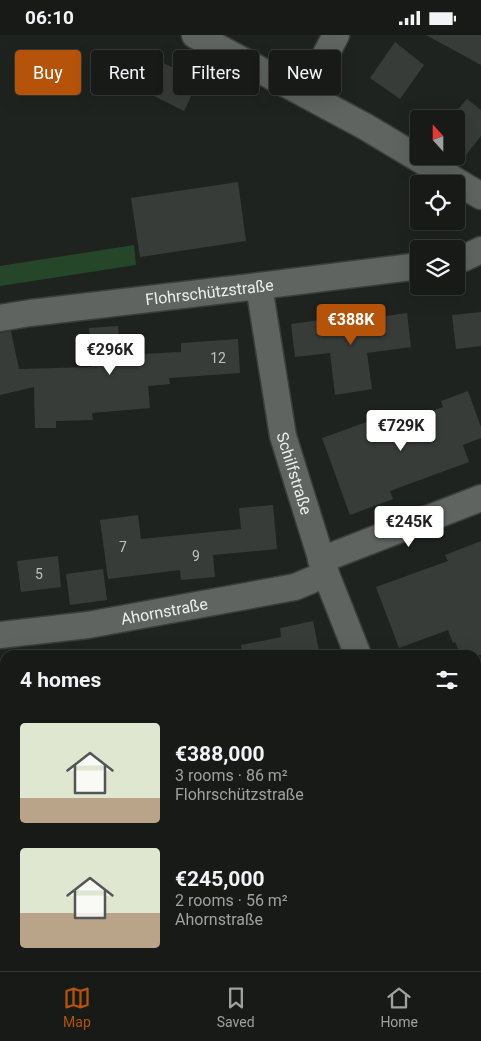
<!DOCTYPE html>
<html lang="en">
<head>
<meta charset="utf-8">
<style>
  :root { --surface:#171a17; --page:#242724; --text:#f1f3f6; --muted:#9ea1a1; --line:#363836; --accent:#b45309 }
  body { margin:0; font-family:Roboto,sans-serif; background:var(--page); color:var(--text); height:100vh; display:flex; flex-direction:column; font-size:19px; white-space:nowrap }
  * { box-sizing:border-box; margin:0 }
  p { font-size:16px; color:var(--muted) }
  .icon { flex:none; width:28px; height:28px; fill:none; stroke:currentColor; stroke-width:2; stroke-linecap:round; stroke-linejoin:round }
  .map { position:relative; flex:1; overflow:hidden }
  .side { position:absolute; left:0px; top:615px; width:481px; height:321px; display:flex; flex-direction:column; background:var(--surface); border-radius:15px 15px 0 0; box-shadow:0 5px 20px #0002,0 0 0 1px var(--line) }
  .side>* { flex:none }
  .banner { position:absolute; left:15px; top:15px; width:451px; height:45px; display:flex; gap:10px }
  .needle { width:32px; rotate:339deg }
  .buttons { position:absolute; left:410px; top:75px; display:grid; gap:10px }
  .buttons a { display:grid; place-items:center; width:55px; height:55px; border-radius:5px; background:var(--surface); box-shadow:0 5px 20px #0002,0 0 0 1px var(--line); font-size:25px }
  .price { position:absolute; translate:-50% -42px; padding:0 11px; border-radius:5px; background:#fff; color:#222; font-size:16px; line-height:32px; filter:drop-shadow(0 1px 2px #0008) }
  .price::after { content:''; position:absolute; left:50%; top:30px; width:15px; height:11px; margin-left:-8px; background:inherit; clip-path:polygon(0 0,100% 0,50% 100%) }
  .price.active { background:var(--accent); color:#fff }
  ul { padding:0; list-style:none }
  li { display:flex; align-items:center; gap:15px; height:125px; padding:0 20px }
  li span { display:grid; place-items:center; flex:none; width:140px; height:100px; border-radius:5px; color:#555 }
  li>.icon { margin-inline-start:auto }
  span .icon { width:60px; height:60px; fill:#fffc; stroke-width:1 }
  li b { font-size:21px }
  h2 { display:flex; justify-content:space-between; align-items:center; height:60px; padding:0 20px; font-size:21px }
  .chip { padding:0 18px; border-radius:5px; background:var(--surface); box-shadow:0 5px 20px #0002,0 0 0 1px var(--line); font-size:18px; line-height:45px }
  .chip.active { background:var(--accent); color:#fff }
  .status { display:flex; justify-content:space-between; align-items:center; height:35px; padding:0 25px; background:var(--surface); direction:ltr }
  .status svg { height:14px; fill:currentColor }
  .dock { display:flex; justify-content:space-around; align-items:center; height:70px; border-top:1px solid var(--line); background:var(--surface); font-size:14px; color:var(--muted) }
  .dock a { display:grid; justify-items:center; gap:2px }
  .dock .active { color:var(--accent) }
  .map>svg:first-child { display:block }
  .green { fill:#254628 }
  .building { fill:#383c38 }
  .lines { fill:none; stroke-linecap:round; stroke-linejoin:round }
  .minor-casing { stroke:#3b3e3b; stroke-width:29 }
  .minor { stroke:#5f6460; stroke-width:26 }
  .labels { text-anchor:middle; stroke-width:4.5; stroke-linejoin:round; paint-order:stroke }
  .number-label { font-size:14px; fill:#bfc2bf }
  .street-label { font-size:16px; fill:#ecefec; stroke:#0a0c0a }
</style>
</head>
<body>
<div class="status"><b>06:10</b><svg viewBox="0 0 49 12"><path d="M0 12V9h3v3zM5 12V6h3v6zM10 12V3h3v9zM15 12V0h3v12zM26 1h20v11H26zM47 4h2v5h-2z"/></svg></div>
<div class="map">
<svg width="481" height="936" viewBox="0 0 481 936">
  <rect width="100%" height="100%" fill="#1f231f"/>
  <path class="green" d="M134,210L136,230L0,251V231Z"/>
  <path class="building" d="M426,0H481V30Z
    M395,7L424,30L400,64L370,43Z
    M159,26L199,45L184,76L144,56Z
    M467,64L481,75V101L458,130L456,129V77Z
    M238,147L246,206L140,222L131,163Z
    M481,277V311L456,314L452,280Z
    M407,278L411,312L367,318L372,354L335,360L330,318L295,322L291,289L335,283L336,288Z
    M118,291L120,320L181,317V308L238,304L240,338L169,343L170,349L148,351L150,373L92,378L93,385L56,386V393H35L34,352L0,360V298L11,296L19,334L92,332L89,293Z
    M468,356L481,392V403L463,410L469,427L390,456L393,464L350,480L322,403L375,384L377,396L443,372L441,366Z
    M273,470L277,514L213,520L215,542L181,545L180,535L108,544L100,485L138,480L141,504L241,494L239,473Z
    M481,506V620H461L455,607L453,608L448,595L399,613L376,552L448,526L445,520Z
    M58,521L61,552L21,557L17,526Z
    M103,534L107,565L70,570L66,539Z
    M313,586L320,620H242L241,610L281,602L280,593Z"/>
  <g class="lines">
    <defs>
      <g id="minor">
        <path d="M195,0L366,92L481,161"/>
        <path d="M305,59L336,0"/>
        <path d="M456,225L464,223L481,215"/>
        <path id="s1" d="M259,251L283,401L326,539L358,620"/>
        <path id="s2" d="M0,283L30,278L259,251L419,231"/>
        <path d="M321,525L481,463"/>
        <path id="s3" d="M0,600L88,590L295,552L326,539"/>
        <path d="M476,753L481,750"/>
        <path d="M476,853L481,859"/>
        <path d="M0,881L5,880"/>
        <path d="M240,931L241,936"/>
      </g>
    </defs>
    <use href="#minor" class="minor-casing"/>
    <use href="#minor" class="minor"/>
  </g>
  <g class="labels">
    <g class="number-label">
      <text x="218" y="328">12</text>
      <text x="123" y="517">7</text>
      <text x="196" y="526">9</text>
      <text x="39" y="544">5</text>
    </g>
    <g class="street-label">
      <text dy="6" stroke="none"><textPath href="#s2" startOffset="211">Flohrschützstraße</textPath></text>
      <text dy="6" stroke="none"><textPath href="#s1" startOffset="191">Schilfstraße</textPath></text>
      <text dy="6" stroke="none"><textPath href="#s3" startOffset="166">Ahornstraße</textPath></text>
    </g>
  </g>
</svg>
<div class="buttons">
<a><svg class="needle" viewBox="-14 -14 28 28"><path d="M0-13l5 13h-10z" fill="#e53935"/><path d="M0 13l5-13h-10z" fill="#9ea1a1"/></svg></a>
<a><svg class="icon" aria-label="locate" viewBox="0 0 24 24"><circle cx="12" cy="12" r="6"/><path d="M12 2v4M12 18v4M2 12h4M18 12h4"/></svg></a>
<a><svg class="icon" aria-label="layers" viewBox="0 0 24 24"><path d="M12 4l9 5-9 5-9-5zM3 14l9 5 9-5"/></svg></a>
</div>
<b class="price active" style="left:351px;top:311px">€388K</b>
<b class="price" style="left:110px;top:341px">€296K</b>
<b class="price" style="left:401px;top:417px">€729K</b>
<b class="price" style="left:409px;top:513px">€245K</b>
<div class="banner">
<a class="chip active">Buy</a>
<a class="chip">Rent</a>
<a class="chip">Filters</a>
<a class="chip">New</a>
</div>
<section class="side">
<h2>4 homes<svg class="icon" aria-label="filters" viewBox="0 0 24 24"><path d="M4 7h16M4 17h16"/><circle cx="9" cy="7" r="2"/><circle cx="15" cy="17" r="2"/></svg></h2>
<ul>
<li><span style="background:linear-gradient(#dfe7d0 75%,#b9a48a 0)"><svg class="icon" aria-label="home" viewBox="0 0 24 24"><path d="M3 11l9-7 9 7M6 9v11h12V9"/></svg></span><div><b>€388,000</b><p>3 rooms · 86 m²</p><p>Flohrschützstraße</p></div></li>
<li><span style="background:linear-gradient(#dfe7d0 65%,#b9a48a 0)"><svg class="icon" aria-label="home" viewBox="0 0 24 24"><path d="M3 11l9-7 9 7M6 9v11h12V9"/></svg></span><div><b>€245,000</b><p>2 rooms · 56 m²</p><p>Ahornstraße</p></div></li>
</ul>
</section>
</div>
<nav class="dock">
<a class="active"><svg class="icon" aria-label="map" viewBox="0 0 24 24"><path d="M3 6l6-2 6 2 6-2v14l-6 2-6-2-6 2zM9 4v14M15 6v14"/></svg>Map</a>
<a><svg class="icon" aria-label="saved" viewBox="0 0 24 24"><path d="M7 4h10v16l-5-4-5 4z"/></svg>Saved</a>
<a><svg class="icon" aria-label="home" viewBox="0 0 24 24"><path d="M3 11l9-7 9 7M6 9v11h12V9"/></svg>Home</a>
</nav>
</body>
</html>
